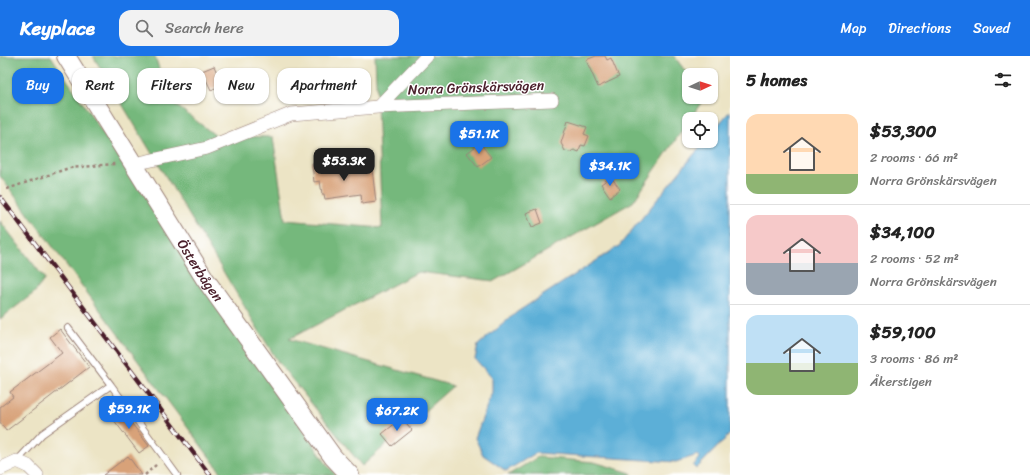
<!DOCTYPE html>
<html lang="en">
<head>
<meta charset="utf-8">
<style>
  :root { --surface:#fff; --page:#f2f2f2; --text:#222; --muted:#767676; --line:#e0e0e0; --accent:#1a73e8 }
  body { margin:0; font-family:Sriracha,sans-serif; background:var(--page); color:var(--text); height:100vh; display:flex; flex-direction:column; font-size:15px; white-space:nowrap }
  * { box-sizing:border-box; margin:0 }
  p { font-size:13px; color:var(--muted) }
  .icon { flex:none; width:22px; height:22px; fill:none; stroke:currentColor; stroke-width:2; stroke-linecap:round; stroke-linejoin:round }
  .map { position:relative; flex:1; overflow:hidden }
  .drawer { display:flex; flex-direction:column; background:var(--surface); width:300px }
  .drawer>* { flex:none }
  .top-card { position:absolute; left:12px; top:12px; width:380px; height:36px; display:flex; gap:8px }
  .needle { width:26px; rotate:86deg }
  .buttons { position:absolute; left:682px; top:12px; display:grid; gap:8px }
  .buttons a { display:grid; place-items:center; width:36px; height:36px; border-radius:8px; background:var(--surface); box-shadow:0 1px 3px #0004; font-size:20px }
  .price { position:absolute; translate:-50% -34px; padding:0 9px; border-radius:8px; background:var(--accent); color:#fff; font-size:13px; line-height:26px; filter:drop-shadow(0 1px 2px #0008) }
  .price::after { content:''; position:absolute; left:50%; top:24px; width:12px; height:9px; margin-left:-6px; background:inherit; clip-path:polygon(0 0,100% 0,50% 100%) }
  .price.active { background:#222; color:#fff }
  ul { padding:0; list-style:none }
  li { display:flex; align-items:center; gap:12px; height:100px; padding:0 16px }
  li+li { border-top:1px solid var(--line) }
  li span { display:grid; place-items:center; flex:none; width:112px; height:80px; border-radius:12px; color:#555 }
  li>.icon { margin-inline-start:auto }
  span .icon { width:48px; height:48px; fill:#fffc; stroke-width:1 }
  li b { font-size:17px }
  h2 { display:flex; justify-content:space-between; align-items:center; height:48px; padding:0 16px; font-size:17px }
  .chip { padding:0 14px; border-radius:12px; background:var(--surface); box-shadow:0 1px 3px #0004; font-size:14px; line-height:36px }
  .chip.active { background:var(--accent); color:#fff }
  header { display:flex; align-items:center; gap:24px; box-sizing:border-box; height:56px; padding:0 20px; background:var(--accent); color:#fff }
  header strong { font-size:19px }
  nav { display:flex; gap:22px; margin-inline-start:auto; font-size:14px }
  .search { width:280px; height:36px; background:var(--page); display:flex; align-items:center; gap:10px; box-sizing:border-box; padding:0 14px; border-radius:12px; color:var(--muted); font-size:15px }
  main { display:flex; flex:1; min-height:0 }
  .map>svg:first-child { display:block }
  .forest { fill:#75b87b; stroke:#606c53 }
  .water { fill:#5cafd7; stroke:#536781 }
  .building { fill:#d8a279 }
  .lines { fill:none; stroke-linecap:round; stroke-linejoin:round }
  .lane-casing { stroke:#9b8278; stroke-width:8 }
  .street-casing { stroke:#9b8278; stroke-width:14 }
  .secondary-casing { stroke:#9b8278; stroke-width:20 }
  .path { stroke:#9b8278; stroke-width:2.5; stroke-dasharray:3 3; stroke-linecap:butt }
  .lane { stroke:#fff; stroke-width:6 }
  .street { stroke:#fff; stroke-width:13 }
  .secondary { stroke:#fff; stroke-width:18 }
  .rail-casing { stroke:#4a1f2b; stroke-width:4.5 }
  .rail { stroke:#fff; stroke-width:3; stroke-dasharray:9; stroke-linecap:butt }
  .labels { text-anchor:middle; stroke-width:3; stroke-linejoin:round; paint-order:stroke }
  .street-label { font-size:14px; fill:#4a1f2b; stroke:#fff }
</style>
</head>
<body>
<header>
<strong>Keyplace</strong>
<div class="search"><svg class="icon" aria-label="search" viewBox="0 0 24 24"><circle cx="10" cy="10" r="6"/><path d="M15 15l6 6"/></svg>Search here</div>
<nav><a>Map</a><a>Directions</a><a>Saved</a></nav>
</header>
<main>
<div class="map">
<svg width="730" height="419" viewBox="0 0 730 419">
  <rect width="100%" height="100%" fill="#fff"/>
  <filter id="ink" filterUnits="userSpaceOnUse"><feTurbulence type="fractalNoise" baseFrequency=".025" numOctaves="2"/><feDisplacementMap in="SourceGraphic" scale="8" xChannelSelector="R" yChannelSelector="G"/><feConvolveMatrix kernelMatrix="1 2 1 2 8 2 1 2 1" color-interpolation-filters="sRGB"/></filter>
  <filter id="wash" filterUnits="userSpaceOnUse"><feTurbulence type="fractalNoise" baseFrequency=".012" numOctaves="4" result="noise"/><feDisplacementMap in="SourceGraphic" scale="16" xChannelSelector="R" yChannelSelector="G"/><feGaussianBlur stdDeviation="0.9" result="paint"/><feColorMatrix in="noise" values="0 0 0 0 0 0 0 0 0 0 0 0 0 0 0 0 0 1.4 0 .05"/><feComposite in="paint" operator="in"/></filter>
  <g filter="url(#wash)">
    <rect width="100%" height="100%" fill="#ece4c5"/>
    <path class="forest" d="M0,0H51L328,410L336,419H223L0,120Z
      M93,0H155L169,44L216,80L273,81L285,164L382,172L375,0H674L689,20V41H705L633,146L494,225L418,216L289,283L453,330L362,410L278,306Z
      M0,165L45,223L34,237L0,263Z
      M538,401L594,406L631,417L632,419H508Z"/>
    <path class="water" d="M730,55V378L696,413L693,410L700,402L698,399L676,406L536,397L506,415L483,399L475,382L492,336V322L475,303L478,289L517,256L619,190L705,85H711V77Z"/>
    <g id="blocks">
      <path class="building" d="M596,0H605L607,4L611,2L619,21L598,31L586,4Z
        M214,10L222,29L211,34L202,15Z
        M568,65L587,71L584,78L589,80L585,90L581,89L579,96L574,94L570,96L565,95L561,87Z
        M480,87L491,101L478,111L467,97Z
        M337,104L338,115L341,114V118L372,113L376,146L362,148L361,138L325,143L324,138H322L320,125L314,126L312,107Z
        M611,121L620,133L610,141L601,128Z
        M537,153L542,167L532,171L526,157Z
        M60,273L89,311L6,375L0,366V351L13,341L10,336L62,297L50,281Z
        M119,351L149,390L139,397L110,359Z
        M402,362L412,374L392,390L382,378Z
        M128,400L142,419H103Z"/>
    </g>
  </g>
  <g filter="url(#ink)">
    <use href="#blocks" fill-opacity="0" stroke="#9b8278" stroke-width="1"/>
    <g class="lines">
      <defs>
        <path id="lane" d="M111,329L177,419
          M17,405L42,378L111,329L68,272"/>
        <path id="street" d="M378,51L427,0
          M134,108L207,92L291,58L378,51L552,44
          M0,413L17,405L28,410L37,419"/>
        <g id="secondary">
          <path id="s1" d="M66,0L205,223L333,401L350,419"/>
        </g>
      </defs>
      <use href="#lane" class="lane-casing"/>
      <use href="#street" class="street-casing"/>
      <use href="#secondary" class="secondary-casing"/>
      <path class="path" d="M7,133L69,112L115,108
        M145,419L158,407"/>
      <use href="#lane" class="lane"/>
      <use href="#street" class="street"/>
      <use href="#secondary" class="secondary"/>
      <defs>
        <path id="rail" d="M0,141L210,419"/>
      </defs>
      <use href="#rail" class="rail-casing"/>
      <use href="#rail" class="rail"/>
    </g>
  </g>
  <g class="labels">
    <g class="street-label">
      <text transform="translate(476 31) rotate(-2)" y="5">Norra Grönskärsvägen</text>
      <text dy="5" stroke="none"><textPath href="#s1" startOffset="253">Österbågen</textPath></text>
    </g>
  </g>
</svg>
<div class="buttons">
<a><svg class="needle" viewBox="-14 -14 28 28"><path d="M0-13l5 13h-10z" fill="#e53935"/><path d="M0 13l5-13h-10z" fill="#767676"/></svg></a>
<a><svg class="icon" aria-label="locate" viewBox="0 0 24 24"><circle cx="12" cy="12" r="6"/><path d="M12 2v4M12 18v4M2 12h4M18 12h4"/></svg></a>
</div>
<b class="price" style="left:479px;top:99px">$51.1K</b>
<b class="price active" style="left:344px;top:126px">$53.3K</b>
<b class="price" style="left:610px;top:131px">$34.1K</b>
<b class="price" style="left:129px;top:374px">$59.1K</b>
<b class="price" style="left:397px;top:376px">$67.2K</b>
<div class="top-card">
<a class="chip active">Buy</a>
<a class="chip">Rent</a>
<a class="chip">Filters</a>
<a class="chip">New</a>
<a class="chip">Apartment</a>
</div>
</div>
<section class="drawer">
<h2>5 homes<svg class="icon" aria-label="filters" viewBox="0 0 24 24"><path d="M4 7h16M4 17h16"/><circle cx="9" cy="7" r="2"/><circle cx="15" cy="17" r="2"/></svg></h2>
<ul>
<li><span style="background:linear-gradient(#ffd9b3 75%,#8fb573 0)"><svg class="icon" aria-label="home" viewBox="0 0 24 24"><path d="M3 11l9-7 9 7M6 9v11h12V9"/></svg></span><div><b>$53,300</b><p>2 rooms · 66 m²</p><p>Norra Grönskärsvägen</p></div></li>
<li><span style="background:linear-gradient(#f6c9c9 60%,#9aa5b1 0)"><svg class="icon" aria-label="home" viewBox="0 0 24 24"><path d="M3 11l9-7 9 7M6 9v11h12V9"/></svg></span><div><b>$34,100</b><p>2 rooms · 52 m²</p><p>Norra Grönskärsvägen</p></div></li>
<li><span style="background:linear-gradient(#bfe0f5 60%,#8fb573 0)"><svg class="icon" aria-label="home" viewBox="0 0 24 24"><path d="M3 11l9-7 9 7M6 9v11h12V9"/></svg></span><div><b>$59,100</b><p>3 rooms · 86 m²</p><p>Åkerstigen</p></div></li>
</ul>
</section>
</main>
</body>
</html>
